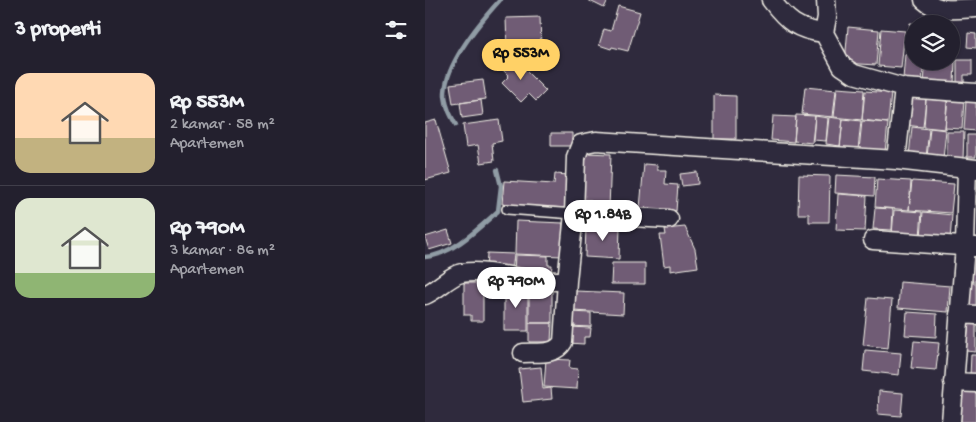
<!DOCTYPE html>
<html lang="id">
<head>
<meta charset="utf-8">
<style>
  :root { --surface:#23202e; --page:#2b2836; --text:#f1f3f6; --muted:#a3a3aa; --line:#403e4a; --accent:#ffd166 }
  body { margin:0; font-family:"Gochi Hand",sans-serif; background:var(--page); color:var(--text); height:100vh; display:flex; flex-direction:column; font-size:19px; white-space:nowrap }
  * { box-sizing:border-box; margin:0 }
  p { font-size:16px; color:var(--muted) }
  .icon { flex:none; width:28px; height:28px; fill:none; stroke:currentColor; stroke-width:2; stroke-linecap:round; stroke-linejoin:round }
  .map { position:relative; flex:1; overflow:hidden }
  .sheet { display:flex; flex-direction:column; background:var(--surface); width:425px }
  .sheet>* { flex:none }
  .controls { position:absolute; left:480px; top:15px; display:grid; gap:10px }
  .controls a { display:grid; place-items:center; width:55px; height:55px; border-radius:50%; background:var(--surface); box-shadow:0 1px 4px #0004,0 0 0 1px var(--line); font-size:25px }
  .price { position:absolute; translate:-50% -42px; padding:0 11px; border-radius:18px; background:#fff; color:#222; font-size:16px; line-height:32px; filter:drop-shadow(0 1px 2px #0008) }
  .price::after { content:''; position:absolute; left:50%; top:30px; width:15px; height:11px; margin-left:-8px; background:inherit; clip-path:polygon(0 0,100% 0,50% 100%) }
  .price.on { background:var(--accent); color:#111 }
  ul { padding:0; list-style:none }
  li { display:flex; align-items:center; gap:15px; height:125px; padding:0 15px }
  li+li { border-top:1px solid var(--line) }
  li span { display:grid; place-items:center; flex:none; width:140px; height:100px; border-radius:15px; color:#555 }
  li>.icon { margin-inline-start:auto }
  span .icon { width:60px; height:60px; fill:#fffc; stroke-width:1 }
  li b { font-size:21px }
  h2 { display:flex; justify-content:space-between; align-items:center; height:60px; padding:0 15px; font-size:21px }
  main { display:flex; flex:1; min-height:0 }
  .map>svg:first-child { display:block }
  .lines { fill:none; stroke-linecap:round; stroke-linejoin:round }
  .stream { stroke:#909ca5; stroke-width:4.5 }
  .building { fill:#6f5b74; stroke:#f4f1e8 }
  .service-casing { stroke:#f4f1e8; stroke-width:12 }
  .minor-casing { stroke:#f4f1e8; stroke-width:21 }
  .service { stroke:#2f2a3d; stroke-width:9 }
  .minor { stroke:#2f2a3d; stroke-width:18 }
</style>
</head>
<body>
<main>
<section class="sheet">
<h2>3 properti<svg class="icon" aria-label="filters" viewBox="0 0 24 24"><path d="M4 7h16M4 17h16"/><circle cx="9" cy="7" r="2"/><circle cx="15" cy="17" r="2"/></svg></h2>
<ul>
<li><span style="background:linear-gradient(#ffd9b3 65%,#c2b280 0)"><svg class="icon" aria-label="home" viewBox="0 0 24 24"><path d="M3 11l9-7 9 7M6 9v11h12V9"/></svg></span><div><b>Rp 553M</b><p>2 kamar · 58 m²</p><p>Apartemen</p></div></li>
<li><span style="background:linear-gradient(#dfe7d0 75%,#8fb573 0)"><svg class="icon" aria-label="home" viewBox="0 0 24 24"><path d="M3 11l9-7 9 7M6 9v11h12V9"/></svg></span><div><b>Rp 790M</b><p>3 kamar · 86 m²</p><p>Apartemen</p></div></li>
</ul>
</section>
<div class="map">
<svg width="551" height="422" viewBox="0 0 551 422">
  <rect width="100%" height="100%" fill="#2f2a3d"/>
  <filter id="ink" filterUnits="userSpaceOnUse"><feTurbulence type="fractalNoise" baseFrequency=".02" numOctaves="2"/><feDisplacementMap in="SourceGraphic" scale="10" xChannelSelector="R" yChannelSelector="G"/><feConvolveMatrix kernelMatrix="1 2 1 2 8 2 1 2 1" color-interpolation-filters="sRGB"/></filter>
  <g filter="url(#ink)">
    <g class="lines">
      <path class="stream" d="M31,125C26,116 21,107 20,96C19,65 55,22 75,0
        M0,257C26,256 54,228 73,211L76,186L72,170"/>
    </g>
    <path class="building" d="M163,0H183L179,8Z
      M193,6L215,12L203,51L187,47L186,49L174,45L179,29L186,31Z
      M115,17L116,46L82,48L81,18Z
      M485,23L498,24H489V54L482,53Z
      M423,27L454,30L451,65L420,63Z
      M456,29L480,31L476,68L453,66Z
      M543,33L551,34V48L542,47Z
      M480,54L489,55V61H499L497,81L478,79Z
      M86,56L121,91L111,101L104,94L96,102L77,83L84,76L75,67Z
      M526,60H530L529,84L499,82L501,61Z
      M532,60H547V75H539V85H532Z
      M58,80L61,99L28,104L25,84Z
      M380,87L411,90L408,117L377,114Z
      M412,88L439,90L437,120L409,117Z
      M440,91L466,93L463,123L437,120Z
      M289,95L311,96V139H289Z
      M482,98L501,99L498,127L479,125Z
      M501,99L522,101L520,129L499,127Z
      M523,99L539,100L537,129L520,128Z
      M56,100L58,115L37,118L35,103Z
      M541,101L551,102V131L539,130Z
      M371,115L390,116L387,143L369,141Z
      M348,116L371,117L369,142L346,140Z
      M390,116L403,118L401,141L388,140Z
      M404,117L418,119L415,146L401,144Z
      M418,119L436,121L433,150L415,148Z
      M11,120L26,173L0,180V123Z
      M74,120L77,141L67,143L69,161L56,163L53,145L41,147L38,125Z
      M437,121L463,123L460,152L434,150Z
      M487,127L504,129L501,158L484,156Z
      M505,128L521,130L518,159L502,157Z
      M522,132H539L538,159H522Z
      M126,133H147V146H126Z
      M542,135H551V157H542Z
      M160,153L186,154L184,209L166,208V200H158Z
      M219,164L232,165V170H241L240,184L253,185L251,211L215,208Z
      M272,172L273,184L257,186L255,174Z
      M130,174L144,175L142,208L77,204L79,181L129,184Z
      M374,175L405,176L404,222H384V214H373Z
      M411,175L450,177L449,196L410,193Z
      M452,179L486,181L484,210L450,207Z
      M487,181L529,184L526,213L484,210Z
      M413,194L442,196L440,231L411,230Z
      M450,208L468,209L467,230L448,229Z
      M469,210L497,212L495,237L467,235Z
      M498,212L527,215L525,240L496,237Z
      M91,221L138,223L137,256L90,254Z
      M161,226L195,227L194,259L160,257Z
      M260,227L270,249L273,267L245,271V265L239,266L235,235H241L240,229Z
      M23,230L27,243L4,250L0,237Z
      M62,253L89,254L87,272L61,271Z
      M549,254H551V281H547Z
      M90,255L123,256V265H127L126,274L89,273Z
      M187,263H220V284H186Z
      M475,282L525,286L523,312L473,308Z
      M540,282L551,283V309L538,308Z
      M39,283H58V321H46V315H39Z
      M79,286H103V331H79Z
      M115,289L127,290V323H104V295H115Z
      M150,291L199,293L198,314L149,311Z
      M443,298L467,300L463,348L438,345Z
      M145,312L166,313V327L144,326Z
      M482,312L512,314L511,337L480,335Z
      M544,322L551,323V352L541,351Z
      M104,323H127L126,342H104Z
      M144,327L166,328L165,337H159V344L143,343Z
      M489,341L514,343L511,370L486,368Z
      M440,350L476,353L474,375L438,371Z
      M546,355H551V376H545Z
      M121,359L145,360L144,368L153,369L152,389L119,387Z
      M116,367L118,389L126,388L127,399L98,402L94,369Z
      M533,390L551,392V422H530Z
      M454,391L478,393L476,416L453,414Z"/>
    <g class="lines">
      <defs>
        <path id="service" d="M82,209L149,214"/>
        <path id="minor" d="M346,0C362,21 372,30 399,33L417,66L429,74L479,88L551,93
          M499,0C513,13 533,9 551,8
          M399,33L402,17L401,0
          M471,160L479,88
          M149,214L244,219
          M448,240L551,247
          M0,295C13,290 25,275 37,273C58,269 88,278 110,280C121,281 131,281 142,281L149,214L151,157L156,144L171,141L471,160L551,169
          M534,314L551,315
          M98,353C112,352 130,356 138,342L142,281
          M528,382L551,383
          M526,422L540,246L542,168"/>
      </defs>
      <use href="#service" class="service-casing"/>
      <use href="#minor" class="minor-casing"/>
      <use href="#service" class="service"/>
      <use href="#minor" class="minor"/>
    </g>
  </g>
</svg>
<div class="controls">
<a><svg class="icon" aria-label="layers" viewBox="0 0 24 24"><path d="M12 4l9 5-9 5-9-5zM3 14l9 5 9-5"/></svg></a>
</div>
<b class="price on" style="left:96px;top:81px">Rp 553M</b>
<b class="price" style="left:178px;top:242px">Rp 1.84B</b>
<b class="price" style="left:91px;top:309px">Rp 790M</b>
</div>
</main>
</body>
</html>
